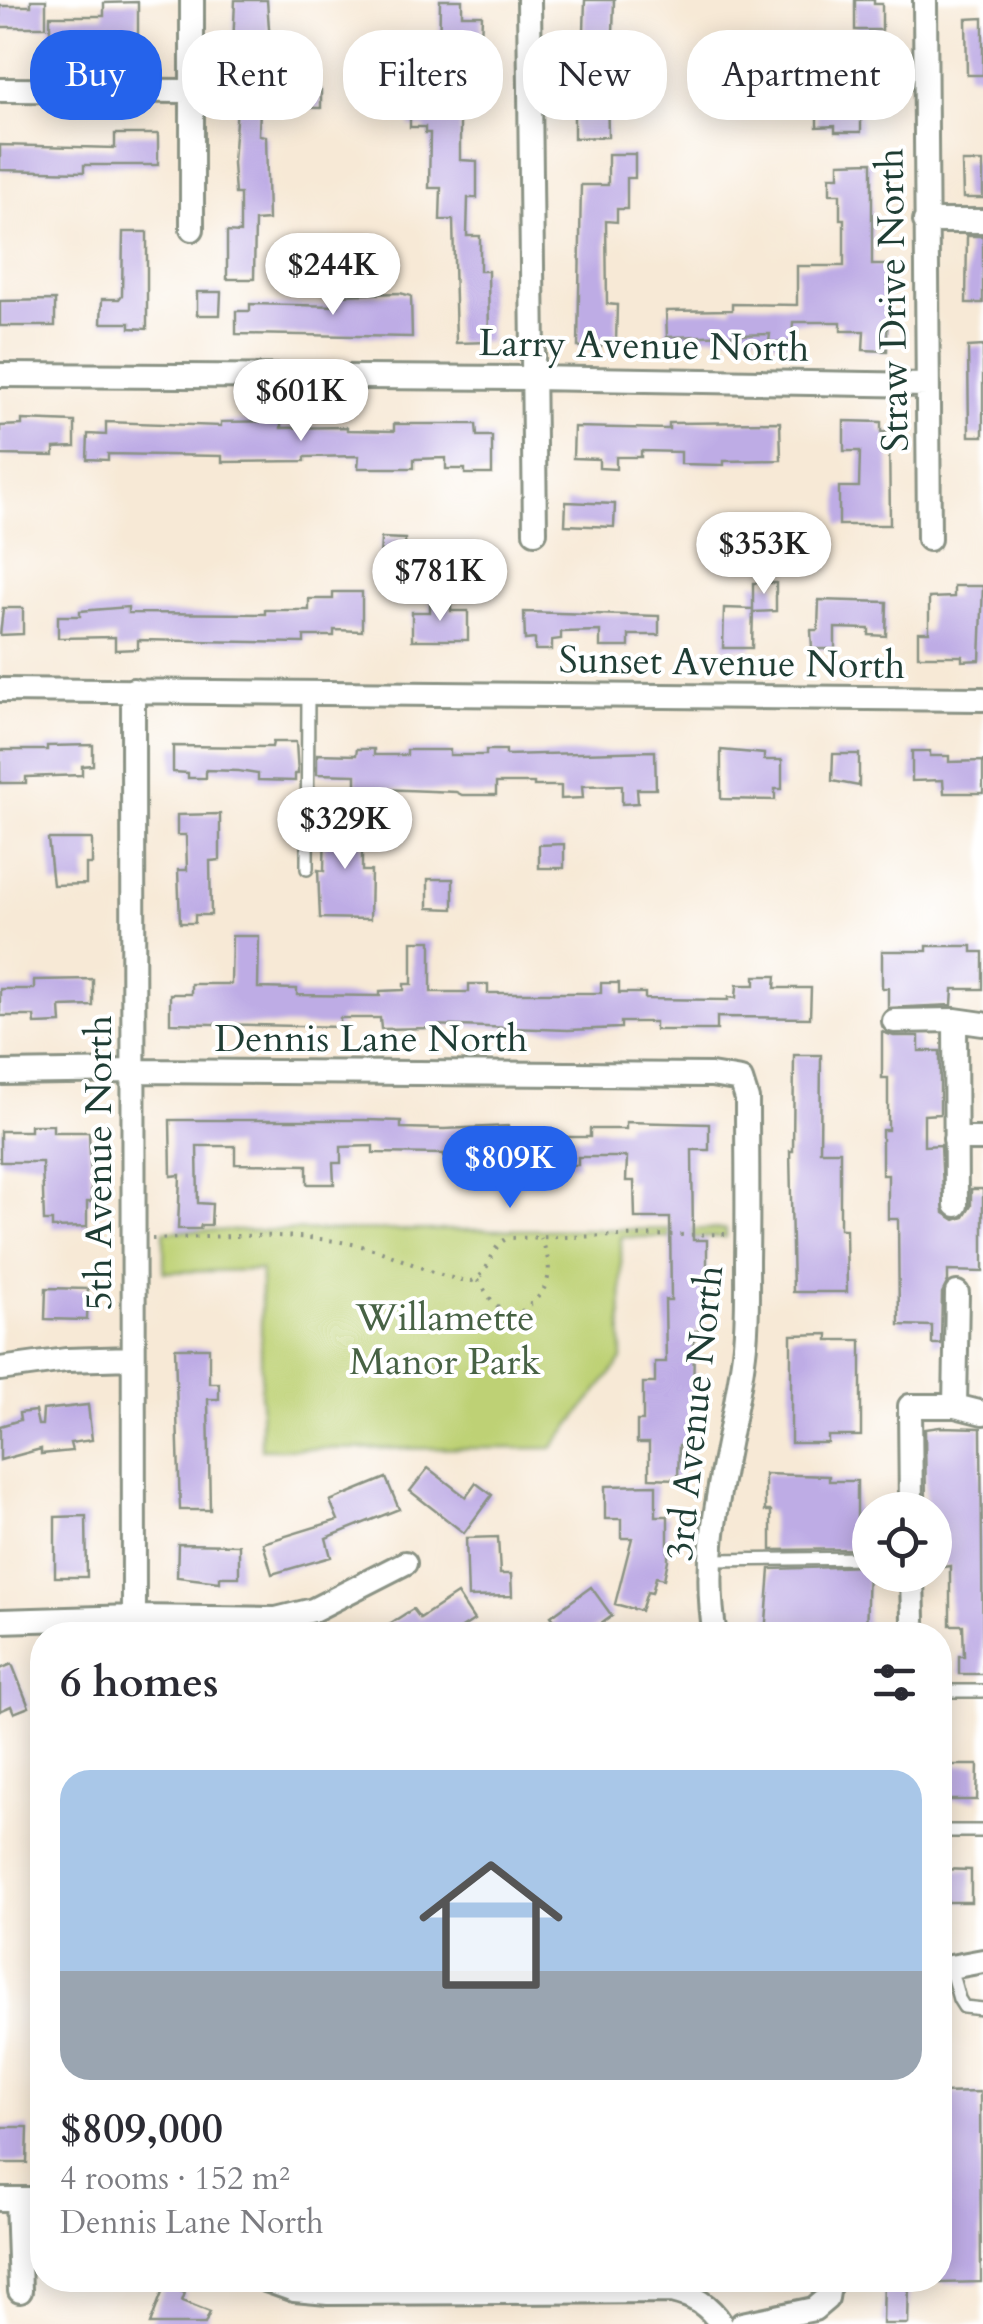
<!DOCTYPE html>
<html lang="en">
<head>
<meta charset="utf-8">
<style>
  :root { --surface:#fff; --page:#f2f2f3; --text:#2b2b33; --muted:#7c7c81; --accent:#2563eb }
  body { margin:0; font-family:Cardo,serif; background:var(--page); color:var(--text); height:100vh; display:flex; flex-direction:column; font-size:38px; white-space:nowrap }
  * { box-sizing:border-box; margin:0 }
  p { font-size:32px; color:var(--muted) }
  .icon { flex:none; width:55px; height:55px; fill:none; stroke:currentColor; stroke-width:2; stroke-linecap:round; stroke-linejoin:round }
  .map { position:relative; flex:1; overflow:hidden }
  .side { position:absolute; left:30px; top:1622px; width:922px; height:670px; display:flex; flex-direction:column; background:var(--surface); border-radius:40px; box-shadow:0 5px 25px #0003 }
  .side>* { flex:none }
  .hud { position:absolute; left:30px; top:30px; width:925px; height:90px; display:flex; gap:20px }
  .buttons { position:absolute; left:852px; top:1492px; display:grid; gap:20px }
  .buttons a { display:grid; place-items:center; width:100px; height:100px; border-radius:50%; background:var(--surface); box-shadow:0 5px 25px #0003; font-size:50px }
  .price { position:absolute; translate:-50% -85px; padding:0 22px; border-radius:35px; background:#fff; color:#222; font-size:32px; line-height:65px; filter:drop-shadow(0 2px 5px #0008) }
  .price::after { content:''; position:absolute; left:50%; top:60px; width:30px; height:22px; margin-left:-15px; background:inherit; clip-path:polygon(0 0,100% 0,50% 100%) }
  .price.active { background:var(--accent); color:#fff }
  ul { padding:0; list-style:none }
  li { display:grid; align-content:center; gap:20px; height:530px; padding:0 30px }
  li span { display:grid; place-items:center; height:310px; border-radius:30px; color:#555 }
  li>.icon { margin-inline-start:auto }
  span .icon { width:180px; height:180px; fill:#fffc; stroke-width:1 }
  li b { font-size:42px }
  h2 { display:flex; justify-content:space-between; align-items:center; height:120px; padding:0 30px; font-size:42px }
  .tag { padding:0 35px; border-radius:40px; background:var(--surface); box-shadow:0 5px 25px #0003; font-size:35px; line-height:90px }
  .tag.active { background:var(--accent); color:#fff }
  .map>svg:first-child { display:block }
  .green { fill:#bed175; stroke:#6e8754; stroke-width:2.5 }
  .building { fill:#beace5 }
  .lines { fill:none; stroke-linecap:round; stroke-linejoin:round }
  .lane-casing { stroke:#8b9385; stroke-width:16 }
  .street-casing { stroke:#8b9385; stroke-width:28 }
  .path { stroke:#8b9385; stroke-width:4; stroke-dasharray:2.5 8; stroke-linecap:butt }
  .lane { stroke:#fff; stroke-width:11 }
  .street { stroke:#fff; stroke-width:22 }
  .labels { text-anchor:middle; stroke-width:8; stroke-linejoin:round; paint-order:stroke }
  .street-label { font-size:38px; fill:#1f3d34; stroke:#fff }
  .park-label { font-size:38px; fill:#476244; stroke:#fff }
</style>
</head>
<body>
<div class="map">
<svg width="983" height="2324" viewBox="0 0 983 2324">
  <rect width="100%" height="100%" fill="#fff"/>
  <filter id="ink" filterUnits="userSpaceOnUse"><feTurbulence type="fractalNoise" baseFrequency=".01" numOctaves="2"/><feDisplacementMap in="SourceGraphic" scale="20" xChannelSelector="R" yChannelSelector="G"/><feConvolveMatrix kernelMatrix="1 2 1 2 8 2 1 2 1" color-interpolation-filters="sRGB"/></filter>
  <filter id="wash" filterUnits="userSpaceOnUse"><feTurbulence type="fractalNoise" baseFrequency=".0048" numOctaves="4" result="noise"/><feDisplacementMap in="SourceGraphic" scale="40" xChannelSelector="R" yChannelSelector="G"/><feGaussianBlur stdDeviation="2.25" result="paint"/><feColorMatrix in="noise" values="0 0 0 0 0 0 0 0 0 0 0 0 0 0 0 0 0 1.4 0 .05"/><feComposite in="paint" operator="in"/></filter>
  <g filter="url(#wash)">
    <rect width="100%" height="100%" fill="#f7e9d6"/>
    <path class="green" d="M726,1229V1237H621L622,1360L552,1448L261,1449V1270L164,1272V1231Z"/>
    <g id="blocks">
      <path class="building" d="M31,0H46V27H0V6H31Z
        M235,0H267L271,57H266L265,90H321V108L260,107L259,135L266,136L268,220L255,221L254,279H227V232L240,233V194H235L233,163L238,92V47H233Z
        M440,0H462V15H482L481,41H474L475,96H460V160L477,161V198H468L467,236H480V271H488L489,342L456,343L453,220H440L441,188H429L430,133H425V127H410V112H414V63H439Z
        M585,0H614L613,33H625V50H615L614,54L572,53V32H584Z
        M855,0H874V4H882V30H855Z
        M138,2V46H50V16H104V3Z
        M983,18V75H967L966,19Z
        M834,84H856V113H861V132H835V126L817,127V105H835Z
        M607,88L608,137L574,138V111L585,110V89Z
        M115,134H158V165H84V172L0,170V145L115,148Z
        M608,154H635V178H627V209H617V222L606,221L607,304L617,305L616,342L601,341V347H578L581,185H608Z
        M872,162V265H888L887,351L863,350L864,331H841V322H793L792,342H769L770,334L667,337L666,311L732,310V304L797,305V266H844V219H840V194H830V176H839V163Z
        M962,162H983V198H963Z
        M123,232H147V329L130,328V323H101L102,299H119L122,295Z
        M967,236H983V303H966Z
        M197,292H221L220,315H197Z
        M400,293L411,296L412,337L236,334V311H250V304L338,306V295Z
        M55,300V326H0V301Z
        M983,346V436H969L968,347Z
        M22,420L75,422V447L54,448V456L0,455V426L22,425Z
        M281,421V428L347,427V430L394,431V424H476L477,436H492V474H465V469H446V458L414,459V468H358L359,456L305,457V461L222,462V456L108,454V460L87,459L88,434L106,435V422L221,426V422Z
        M844,421L881,422V432H889L890,525H839V487H859L860,451H844Z
        M780,422L781,460L724,461V465L681,464V452L641,451V457H616V469L599,468V459L573,458L574,427L669,429V423Z
        M566,502L615,504L614,527L565,525Z
        M381,538L405,539V562H380Z
        M753,583H776V611L753,612Z
        M954,586H983L980,660L962,661V656H918V632H929V598L954,597Z
        M333,592H362V631L334,630V636H304V643L138,640V649L115,650V637L58,638V616H80V611L128,607V613L265,614V610H309V599H333Z
        M819,600L887,602L886,636L869,635V629L835,628V649H812L811,630H818Z
        M430,602H451V611H468V640H412V612H430Z
        M3,608H23V634L0,635Z
        M724,608L753,609L752,648H723Z
        M524,612L659,616V635H629V647H600V631L561,632V639L552,640V650H535V639L525,640Z
        M273,742H296L298,774H295V781L258,780V774L238,771L206,770V778H188V773L173,772V746L272,747Z
        M93,745V765L82,766V775L26,777V783H0V750H47V746Z
        M357,749H374V755H407V750H450V755H486V750H506V755L655,751L656,789H637L638,803L622,804V785L582,786L583,798L561,799V786H534V783H496V795H462L456,792L356,788V775L317,774V754L356,755Z
        M721,750L764,754V760H782V789H775V800L721,799Z
        M912,751H930V756H949V762L983,761V793H944L943,780L912,781Z
        M833,754H859V786L832,781Z
        M220,814V860L210,861L211,915H195V923H180L178,870H187L186,835H177V815Z
        M325,820L372,821L371,838H362V871H371L370,919L320,918L318,870L324,871Z
        M48,839H92V864H86V884L53,885Z
        M564,844V868H539V845Z
        M428,879H453V909L428,908Z
        M232,936H259L258,988L297,989V995L380,996V991L404,990V984H412V941H431V992H469V984H488V993H601V983H619V993H645V999L728,1000V997L736,998L737,985H755V976H776L775,988H811L810,1018L717,1017V1030H655V1022H621V1028L568,1030L431,1025V1028L381,1029L380,1018H340V1027L170,1023V994H191V984H231Z
        M927,946H972V952H983V989H953L952,1005L888,1008V988H882V951H927Z
        M93,979V1006L60,1007L61,1023L35,1024L34,1016H0V989H34V980Z
        M882,1032L894,1036H919V1051H940V1114L924,1115V1146L941,1145L944,1213L955,1220L964,1217L971,1206V1189H983V1272L948,1271V1281L942,1293L941,1344H932V1326L899,1325L898,1219H888V1175H882V1130H888V1078H882Z
        M794,1055H821L820,1151H840V1229H846L847,1292H793L790,1151H793Z
        M170,1120H365L401,1121V1128L444,1129L508,1126V1133H557V1137H590V1129H626V1122L709,1124V1150H692L693,1240H707V1276L702,1277L703,1330L694,1331L693,1416H688V1445H679L678,1479L649,1478V1443H637V1421H643V1383H655V1362H666L665,1300H671L670,1218H635L634,1181H626L627,1157H578V1165H554V1176H513V1157L444,1158V1154L373,1153V1146L341,1147V1163H333L334,1184H307V1165L235,1164V1146H197L198,1203L212,1204L211,1225H201L200,1229H178L180,1175L171,1176Z
        M30,1125H53V1132H89L92,1202H87V1227L52,1228V1221H44L42,1162H0V1131H30Z
        M46,1288L88,1289L87,1320L45,1319Z
        M828,1334V1340H861V1436H828V1443H791V1335Z
        M175,1348H209V1383H219V1399H208L210,1510H180Z
        M88,1405L92,1440L70,1443L72,1451L41,1454V1449L0,1460V1426L20,1420L19,1413L35,1411L38,1425H42L43,1410Z
        M940,1427L981,1428L983,1674H959V1656H964L963,1625H950V1566L943,1567V1559H935V1510H926L925,1429Z
        M428,1468L466,1497L476,1483L492,1495L464,1533L410,1491Z
        M765,1474L829,1476V1481H857V1523H868V1549L771,1550V1511H765Z
        M386,1478L399,1509L326,1538L331,1557L272,1574L263,1543L338,1520L330,1501Z
        M656,1485V1516H668V1560L664,1579L656,1577L652,1593L647,1592L641,1611L615,1604L632,1538H621V1519H605V1486Z
        M86,1516L87,1577H55V1517Z
        M498,1537L500,1574H511L512,1596L468,1597L466,1538Z
        M178,1544L239,1545V1577H220V1582L177,1577Z
        M868,1566L866,1635H765L770,1569Z
        M591,1587L612,1616L586,1635H534L555,1621L551,1616Z
        M457,1594L474,1620L451,1635H372L413,1609L420,1618Z
        M12,1664L29,1707L14,1713L11,1706L0,1711V1669Z
        M940,1765H978L977,1800H948V1795H940Z
        M940,1869L971,1870V1902H940Z
        M980,2092L981,2282L941,2283L940,2093Z
        M0,2127H28L27,2163H0Z
        M884,2280H909L908,2324H883Z
        M165,2285L185,2293L182,2301L210,2312L205,2324H150Z"/>
    </g>
  </g>
  <g filter="url(#ink)">
    <use href="#blocks" fill-opacity="0" stroke="#8b9385" stroke-width="2.5"/>
    <g class="lines">
      <defs>
        <path id="lane" d="M307,869L308,692
          M711,1560L864,1558
          M940,1691H983
          M940,1831H983
          M950,1967L959,1999L964,2007L983,2009"/>
        <path id="street" d="M529,0L535,532
          M925,0L929,539
          M0,90L191,91
          M925,221H983
          M192,229V0
          M0,375L531,378L927,385
          M0,690L983,699
          M133,690L134,1635
          M955,1020L956,1205
          M894,1021L955,1020L983,1024
          M0,1073L134,1071L711,1075L741,1080L747,1099C747,1153 748,1207 747,1261C747,1292 748,1323 744,1353C732,1448 698,1539 715,1635
          M955,1139H983
          M0,1369L66,1360L133,1358
          M955,1406L957,1293
          M911,1510L910,1406H955L983,1413
          M912,1575L913,1621
          M0,1621L134,1617L276,1619L313,1610L405,1563
          M940,1969L983,1961
          M0,2199H42
          M17,2199L20,2291
          M266,2280L294,2290L328,2293L672,2291C694,2296 709,2305 721,2324
          M742,2324L814,2309L827,2298L830,2280"/>
      </defs>
      <use href="#lane" class="lane-casing"/>
      <use href="#street" class="street-casing"/>
      <path class="path" d="M152,1239C222,1237 292,1230 361,1246C398,1254 435,1279 472,1281C493,1272 488,1247 508,1238L729,1234
        M478,1280L492,1301L511,1318C547,1296 558,1278 541,1238"/>
      <use href="#lane" class="lane"/>
      <use href="#street" class="street"/>
    </g>
  </g>
  <g class="labels">
    <g class="street-label">
      <text transform="translate(892 300) rotate(-91)" y="13">Straw Drive North</text>
      <text transform="translate(644 345) rotate(1)" y="13">Larry Avenue North</text>
      <text transform="translate(732 662) rotate(1)" y="13">Sunset Avenue North</text>
      <text x="371" y="1051">Dennis Lane North</text>
      <text transform="translate(98 1163) rotate(-90)" y="13">5th Avenue North</text>
      <text transform="translate(694 1413) rotate(-84)" y="13">3rd Avenue North</text>
    </g>
    <g class="park-label">
      <text x="445" y="1330">Willamette<tspan x="445" dy="44">Manor Park</tspan></text>
    </g>
  </g>
</svg>
<div class="buttons">
<a><svg class="icon" aria-label="locate" viewBox="0 0 24 24"><circle cx="12" cy="12" r="6"/><path d="M12 2v4M12 18v4M2 12h4M18 12h4"/></svg></a>
</div>
<b class="price" style="left:333px;top:318px">$244K</b>
<b class="price" style="left:301px;top:444px">$601K</b>
<b class="price" style="left:764px;top:597px">$353K</b>
<b class="price" style="left:440px;top:624px">$781K</b>
<b class="price" style="left:345px;top:872px">$329K</b>
<b class="price active" style="left:510px;top:1211px">$809K</b>
<div class="hud">
<a class="tag active">Buy</a>
<a class="tag">Rent</a>
<a class="tag">Filters</a>
<a class="tag">New</a>
<a class="tag">Apartment</a>
</div>
<section class="side">
<h2>6 homes<svg class="icon" aria-label="filters" viewBox="0 0 24 24"><path d="M4 7h16M4 17h16"/><circle cx="9" cy="7" r="2"/><circle cx="15" cy="17" r="2"/></svg></h2>
<ul>
<li><span style="background:linear-gradient(#a9c7e8 65%,#9aa5b1 0)"><svg class="icon" aria-label="home" viewBox="0 0 24 24"><path d="M3 11l9-7 9 7M6 9v11h12V9"/></svg></span><div><b>$809,000</b><p>4 rooms · 152 m²</p><p>Dennis Lane North</p></div></li>
</ul>
</section>
</div>
</body>
</html>
